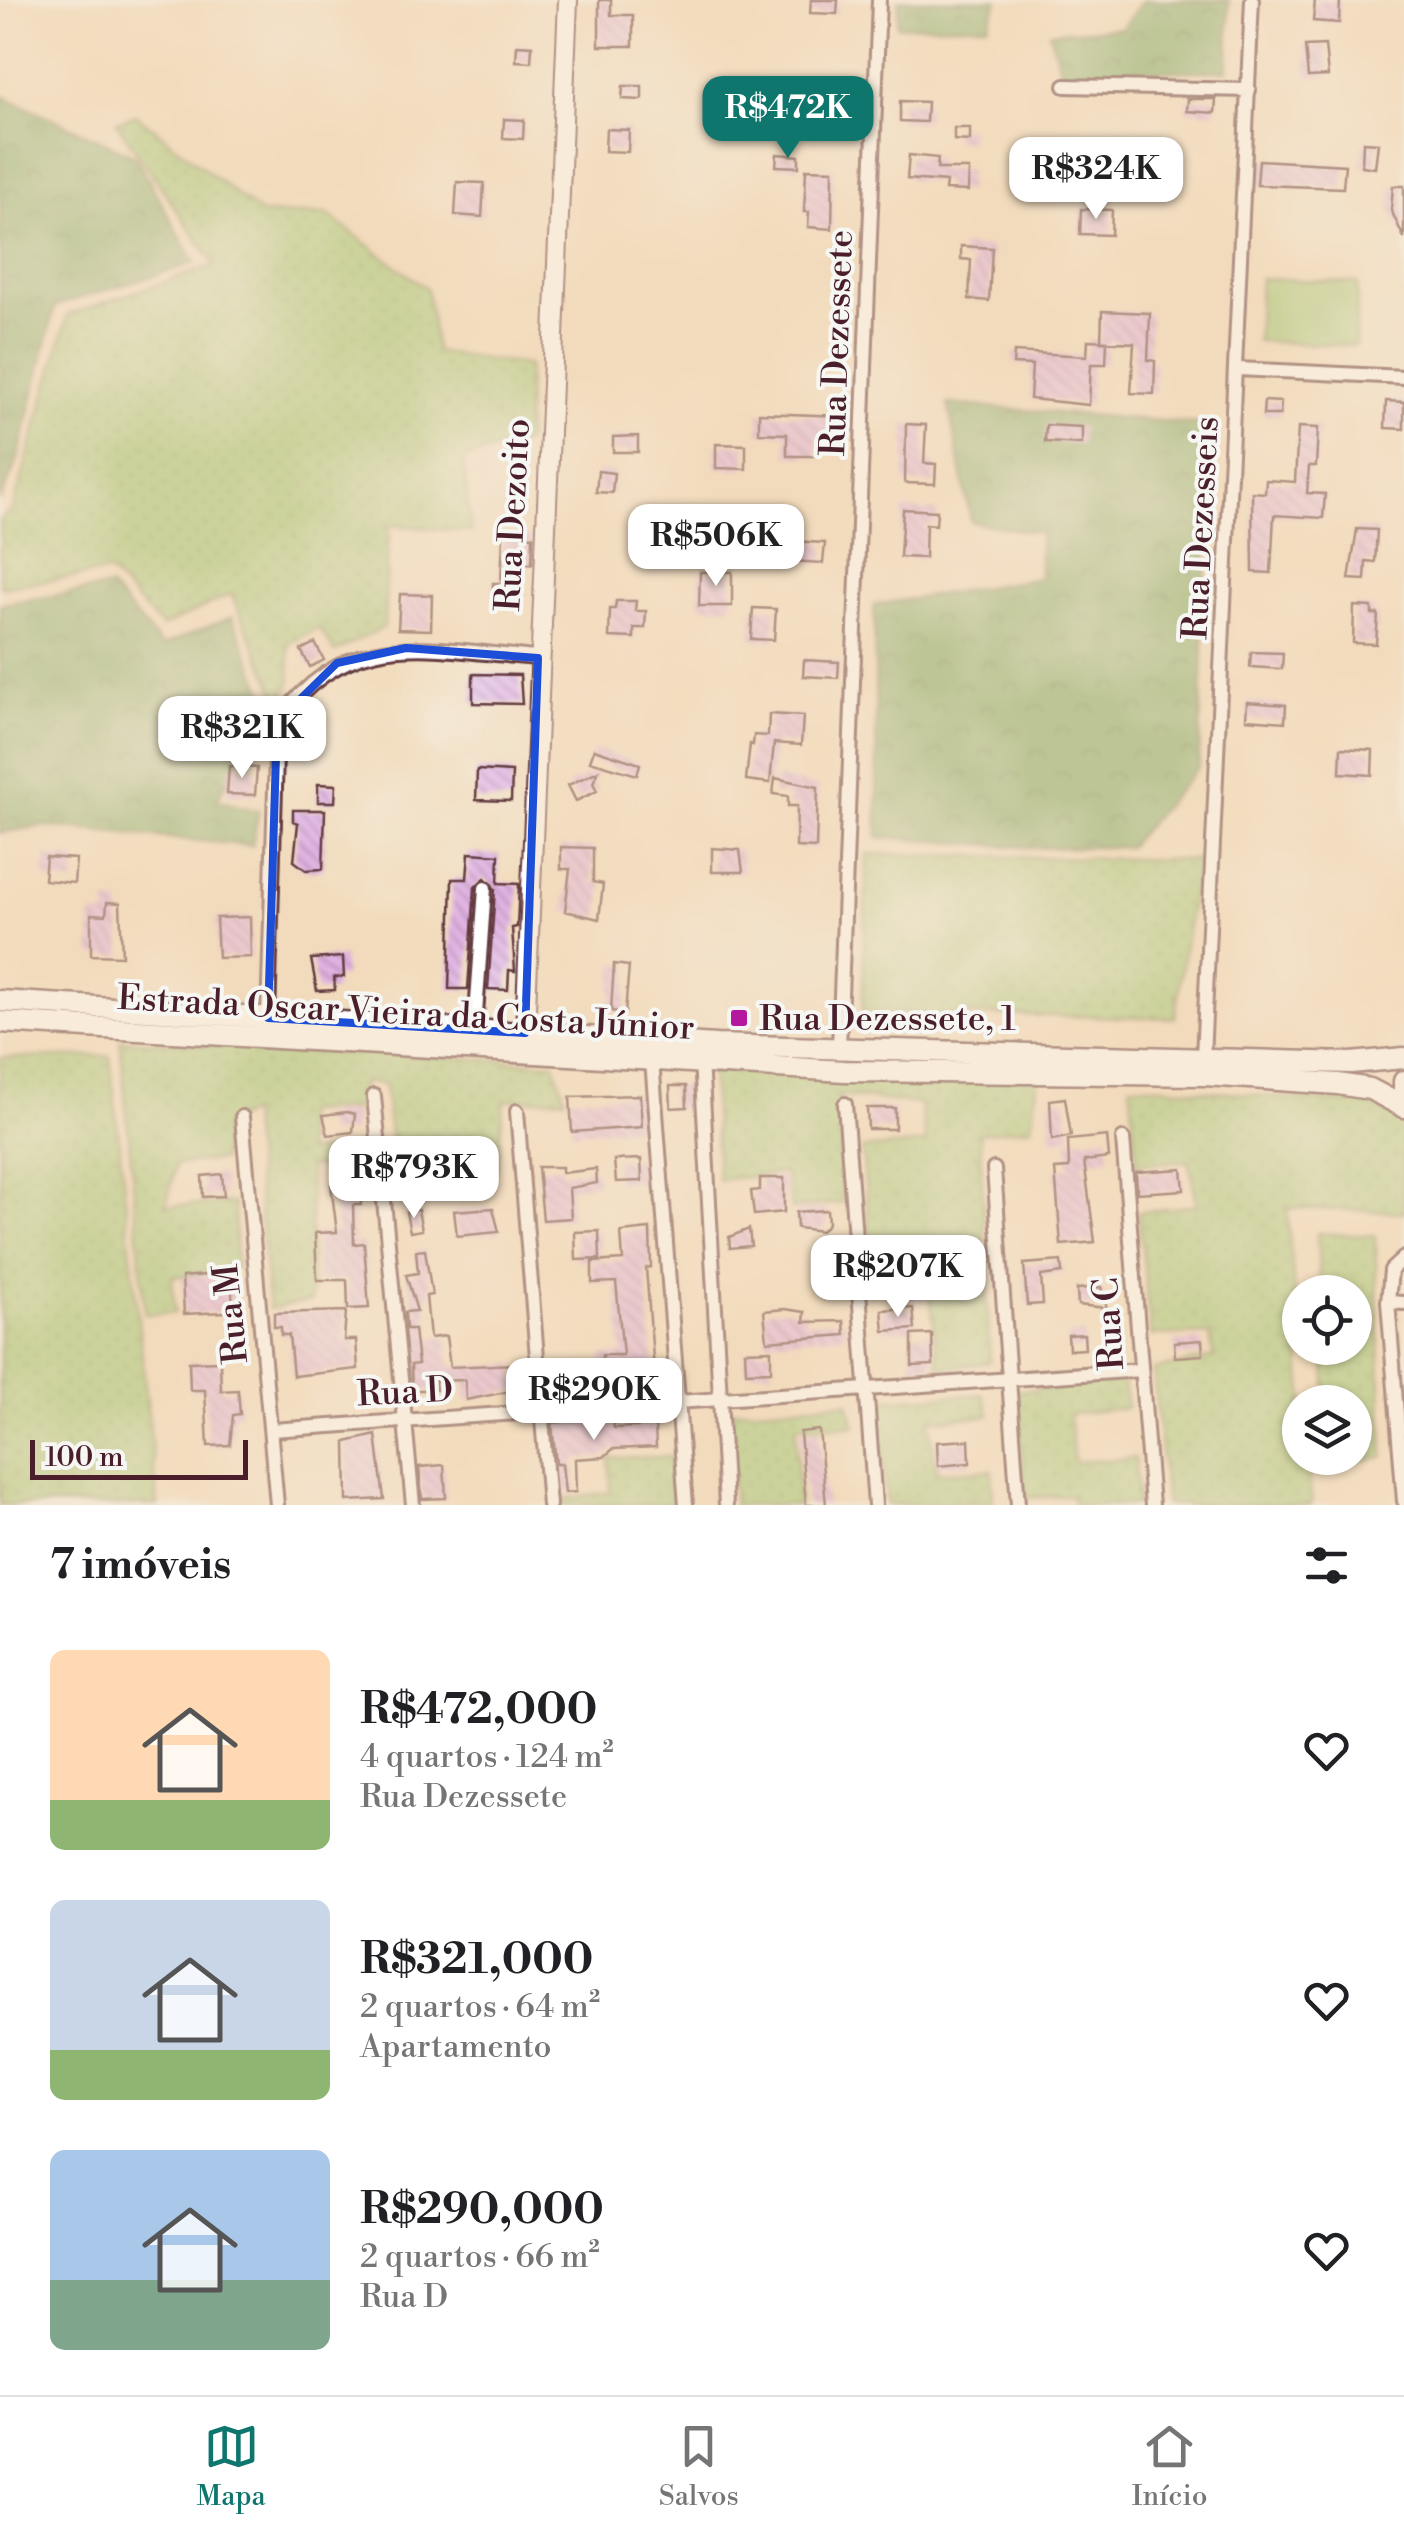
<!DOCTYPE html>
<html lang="pt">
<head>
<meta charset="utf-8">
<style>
  :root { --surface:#fff; --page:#f2f2f2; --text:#202124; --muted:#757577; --line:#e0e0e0; --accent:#0f766e }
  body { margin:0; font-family:"Libre Bodoni",serif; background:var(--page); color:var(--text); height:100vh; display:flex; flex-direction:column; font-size:38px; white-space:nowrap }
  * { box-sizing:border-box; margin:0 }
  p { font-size:32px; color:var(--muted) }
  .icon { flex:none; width:55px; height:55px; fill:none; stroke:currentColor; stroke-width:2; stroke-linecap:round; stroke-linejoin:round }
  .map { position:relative; height:1505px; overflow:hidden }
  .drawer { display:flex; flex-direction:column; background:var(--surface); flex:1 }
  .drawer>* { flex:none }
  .fabs { position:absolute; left:1282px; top:1275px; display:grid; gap:20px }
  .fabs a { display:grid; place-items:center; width:90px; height:90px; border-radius:50%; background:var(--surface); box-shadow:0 2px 8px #0004; font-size:50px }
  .scale { position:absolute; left:30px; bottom:25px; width:218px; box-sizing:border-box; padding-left:10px; border:5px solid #4a1f2b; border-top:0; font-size:28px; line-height:35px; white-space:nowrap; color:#4a1f2b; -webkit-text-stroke:8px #f6f6f2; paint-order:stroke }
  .price { position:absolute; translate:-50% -85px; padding:0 22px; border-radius:20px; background:#fff; color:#222; font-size:32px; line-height:65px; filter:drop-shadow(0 2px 5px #0008) }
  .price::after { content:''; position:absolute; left:50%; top:60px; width:30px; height:22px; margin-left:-15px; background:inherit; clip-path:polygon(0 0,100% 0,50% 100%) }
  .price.active { background:var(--accent); color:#fff }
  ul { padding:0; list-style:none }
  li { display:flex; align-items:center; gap:30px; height:250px; padding:0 50px }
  li span { display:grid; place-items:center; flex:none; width:280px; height:200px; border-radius:15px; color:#555 }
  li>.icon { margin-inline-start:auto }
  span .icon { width:120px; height:120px; fill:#fffc; stroke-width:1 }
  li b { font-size:42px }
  h2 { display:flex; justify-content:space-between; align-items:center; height:120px; padding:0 50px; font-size:42px }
  .dock { display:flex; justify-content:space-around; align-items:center; height:140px; border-top:2px solid var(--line); background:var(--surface); font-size:28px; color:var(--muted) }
  .dock a { display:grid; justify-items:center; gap:5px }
  .dock .active { color:var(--accent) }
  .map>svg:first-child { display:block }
  .grass { fill:url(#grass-dots); stroke:#747450; stroke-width:2.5 }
  .forest { fill:url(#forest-crowns); stroke:#646648; stroke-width:2.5 }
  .garden { fill:#9ec875; stroke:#747450; stroke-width:2.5 }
  .building { fill:url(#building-back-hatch) }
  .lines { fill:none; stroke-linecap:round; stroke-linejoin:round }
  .street-casing { stroke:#633b41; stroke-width:18 }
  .secondary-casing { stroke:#633b41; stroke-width:22 }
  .primary-casing { stroke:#633b41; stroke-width:25 }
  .street { stroke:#fff; stroke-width:12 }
  .secondary { stroke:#fff; stroke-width:18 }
  .primary { stroke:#fff; stroke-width:20 }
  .marked { fill:none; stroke:#1d4ed8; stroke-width:8; stroke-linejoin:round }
  .poi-dot { fill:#b5179e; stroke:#f6f6f2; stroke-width:4 }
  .labels { text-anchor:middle; stroke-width:8; stroke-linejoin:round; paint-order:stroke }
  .street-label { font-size:35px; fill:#4a1f2b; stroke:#f6f6f2 }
  .poi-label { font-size:35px; fill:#4a1f2b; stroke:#f6f6f2; text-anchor:start }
</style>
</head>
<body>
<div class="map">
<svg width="1404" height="1505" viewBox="0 0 1404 1505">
  <defs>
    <pattern id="grass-dots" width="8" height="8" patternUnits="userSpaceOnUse" patternTransform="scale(2.5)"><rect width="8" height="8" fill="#9ec875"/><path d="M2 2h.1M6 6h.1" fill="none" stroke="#8aab65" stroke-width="1.8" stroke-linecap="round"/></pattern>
    <pattern id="forest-crowns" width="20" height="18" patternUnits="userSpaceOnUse" patternTransform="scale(2.5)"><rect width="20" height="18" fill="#7eac66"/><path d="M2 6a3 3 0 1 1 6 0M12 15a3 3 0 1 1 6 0" fill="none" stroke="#698b54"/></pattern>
    <pattern id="building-back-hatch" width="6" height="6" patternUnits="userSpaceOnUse" patternTransform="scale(2.5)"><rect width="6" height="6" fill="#e1b2e3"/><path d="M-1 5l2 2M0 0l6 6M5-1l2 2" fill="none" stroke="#b890b8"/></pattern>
  </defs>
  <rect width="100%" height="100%" fill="#f6f6f2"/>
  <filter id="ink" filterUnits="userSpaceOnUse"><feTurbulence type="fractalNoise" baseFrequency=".01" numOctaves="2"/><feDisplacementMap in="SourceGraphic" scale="20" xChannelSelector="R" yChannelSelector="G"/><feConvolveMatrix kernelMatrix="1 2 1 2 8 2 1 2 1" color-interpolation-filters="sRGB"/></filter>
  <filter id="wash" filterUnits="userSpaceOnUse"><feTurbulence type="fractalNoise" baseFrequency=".0048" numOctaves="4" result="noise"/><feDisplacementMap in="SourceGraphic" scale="40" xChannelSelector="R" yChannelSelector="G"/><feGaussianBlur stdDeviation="2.25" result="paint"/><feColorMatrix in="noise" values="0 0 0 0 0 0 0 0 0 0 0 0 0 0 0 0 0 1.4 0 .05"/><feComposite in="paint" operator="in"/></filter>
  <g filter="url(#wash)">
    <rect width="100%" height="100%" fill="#f2dbbc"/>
    <path class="grass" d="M137,115L261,214H327L427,289L436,352L528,365L526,442L463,459L471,532L389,525L384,627L335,652L319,628L288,644L291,684L279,699L231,594L162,627L109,572L0,587V519L13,509L68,315L215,265L116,122Z
      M867,854L1197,860L1175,1018L862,1013Z
      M120,1040L554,1063L565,1098L504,1101L497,1169L448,1173V1195L398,1198L384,1084L363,1082L360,1109L304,1112L306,1152L365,1146V1179L310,1165L311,1301L269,1309L250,1113L225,1124L222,1160L176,1164L166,1206L234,1203L236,1268L172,1277L175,1313L145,1314Z
      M110,1056L158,1505H0V1058Z
      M711,1069L1038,1079L1032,1127L980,1133L990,1362L939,1369L926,1261L873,1278L862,1149L926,1143L920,1104L839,1096L842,1203L792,1209L785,1173L718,1180Z
      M1130,1084L1371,1105L1404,1122V1212L1287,1208L1304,1402H1300V1458H1308L1312,1505H1166L1153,1370L1213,1357L1210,1334L1151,1336L1138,1212L1197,1205L1189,1161L1137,1164Z
      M1317,1233L1375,1236L1384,1457L1331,1466L1330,1458H1355V1402H1327L1324,1348H1355V1292H1320Z
      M1123,1381L1127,1408L1069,1414L1074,1462L1135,1458L1138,1505H1074L1071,1495L1026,1498L1016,1391Z
      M983,1394L990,1416L929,1420L937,1472L992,1470L993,1502L887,1505L877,1400Z
      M848,1402L855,1426H796L799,1505H734L728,1411Z
      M671,1457L673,1505H560V1499L611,1492L609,1458Z"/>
    <path class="forest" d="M899,0H998L988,25L897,26Z
      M1143,0H1229L1228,71L1061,72L1049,32L1122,28Z
      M0,95L135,156L195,263L55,306L18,459L0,501Z
      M948,404L1211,425L1199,766L1128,847L1036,848L878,837L874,605L1040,578V533L971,522Z
      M110,587L162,646L232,617L269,703L217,800L259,811L252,846L42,826L0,833V604Z"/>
    <path class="garden" d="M1260,278L1358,283L1355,346L1257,341Z"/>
    <g id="blocks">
      <path class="building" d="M599,0H611V15H633V46H599Z
        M811,0H838L837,14L810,13Z
        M1315,0H1340L1339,23L1313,21Z
        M517,45L532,46L531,62L516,61Z
        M1325,45L1328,76L1308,77L1305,46Z
        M623,86H642V100L622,99Z
        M1188,99H1216L1215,113L1187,111Z
        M900,101L927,102L926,122L900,121Z
        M504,119L524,120L523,139L503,138Z
        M954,128H970V141L954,140Z
        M606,129L629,130L628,152L605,151Z
        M1363,142L1378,143L1375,168L1362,166Z
        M777,154L799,156V167L776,166Z
        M909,155L938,158L937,169H969L968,191L945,190L946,182L907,179Z
        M1259,160L1345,165L1343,188L1257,185Z
        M806,169L833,170L832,229L808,227L809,212H804Z
        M457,182L484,183L482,217L455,215Z
        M1393,186H1404V238L1391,210Z
        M1081,209L1112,210L1111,235L1080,234Z
        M961,246L992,248L989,301L969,299L971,260L961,259Z
        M1102,311L1150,313L1148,360L1155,361L1154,394L1131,393L1134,343L1101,341Z
        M1088,340L1107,341L1106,364H1091L1089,405L1030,399L1032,365L1013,364L1014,352L1087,356Z
        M1264,401L1281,402L1280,415H1263Z
        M1386,401L1404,402V429L1385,428Z
        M759,413L844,416L843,436H817V456H787V434L759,433Z
        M906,424L926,425L924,463L936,464L935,484L905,483Z
        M1046,425L1082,427V444L1045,442Z
        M1298,427L1318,428L1316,466H1309L1307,493L1325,494L1323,518L1274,515L1271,573L1253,572L1252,492L1265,493L1266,480L1295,482Z
        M638,436V452H613V437Z
        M716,444L746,445V469L716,468Z
        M598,471L614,473L612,493L596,492Z
        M903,509L937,511L936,525L926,524L925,558L900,557Z
        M1357,529L1377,530L1375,562L1366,561L1365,580L1349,579Z
        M503,534L533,536L532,564L514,563L515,597H493V583H501Z
        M790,541L825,543L823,563L789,561Z
        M700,572H732V606H699Z
        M400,594L432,595L431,630L398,629Z
        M616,601H636L635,611H646L645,628H634V638L609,637L610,609H615Z
        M1354,606L1372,607V614H1378L1376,644L1353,643Z
        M753,608L776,609L774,640L751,639Z
        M315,643L324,660L310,667L301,650Z
        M1251,652L1283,653L1282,669L1250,667Z
        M804,660L839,662L838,678L803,676Z
        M473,674L520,675L522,704L473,703Z
        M1247,702L1286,705L1285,722L1246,719Z
        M769,714L803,716L801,745L774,743L770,783L746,780L750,744L753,745L754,735L768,736Z
        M1341,748L1373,750L1372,775L1340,773Z
        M594,749L640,764L637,775L590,761Z
        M229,766L257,768L255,795L227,794Z
        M477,770L512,772L511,801L476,800Z
        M598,771L593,783L597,791L576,801L568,785Z
        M775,778L818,787L816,848L796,847L797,806H788V796L773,794Z
        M318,784L336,785L335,802H318Z
        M293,810H325L323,869L306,870L294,861L298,823L293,821Z
        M561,847L593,848V882L603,884L599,919L565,911L570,869H561Z
        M712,848L740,850L743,872H712Z
        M469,853L499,855L498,883L519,884L517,927L512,928L515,971L509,970L508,990L488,989L495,889L485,878L475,887L468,989H449L452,879H467Z
        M46,857L76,859L74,883L44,880Z
        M107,902L120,903L122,956L91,955V914L106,915Z
        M250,917L251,957L218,958L216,918Z
        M343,957L344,977H334L335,990L317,991L311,959Z
        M614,964L629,966L625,1013L611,1011Z
        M670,1086H686L687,1107L671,1108Z
        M640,1095L642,1127L572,1132L570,1097Z
        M1065,1098L1071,1136L1052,1140L1050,1100Z
        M867,1108H895V1129H868Z
        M347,1112L355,1114L353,1132L328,1135L323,1115Z
        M1107,1136L1109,1158L1084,1161L1095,1242L1061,1245L1055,1169L1069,1168L1068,1140Z
        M641,1159L642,1181L616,1182L614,1160Z
        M538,1167H562V1173L596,1169L597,1183L569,1188L571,1218L543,1220Z
        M1182,1169L1184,1190L1137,1193L1136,1172Z
        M222,1174L224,1196L203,1197L202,1176Z
        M760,1178H784V1212L754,1215L751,1191L760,1190Z
        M360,1184L361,1205H353L354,1244L364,1243L369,1308L348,1309L347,1280H317L315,1233L337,1232L331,1185Z
        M493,1208L499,1232L457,1236L454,1211Z
        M418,1210L422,1230L410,1232L406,1212Z
        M827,1210L828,1223L821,1231L797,1228L796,1212Z
        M650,1229L651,1267L646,1268L654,1371L666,1370L667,1385L663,1390L630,1393L629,1387L602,1390V1355H623L616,1282L592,1283V1262L623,1260L621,1232Z
        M749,1229L751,1246L730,1248L729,1237Z
        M599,1231L600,1259L576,1260L575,1232Z
        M425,1250L432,1295L426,1296L430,1338L446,1336L450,1367L515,1364L516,1390L466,1400L465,1380L435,1381L436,1390H412L411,1365L418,1364L414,1329H406L405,1312L417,1311L406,1275L418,1273L416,1251Z
        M1061,1261L1062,1273L1041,1276L1043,1304L1027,1305L1024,1264Z
        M924,1268L925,1300L906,1301L904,1269Z
        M230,1273L233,1304L226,1305V1312L184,1314L182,1277Z
        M1101,1287L1107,1308L1078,1305L1077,1289Z
        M913,1308L915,1329L884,1331L882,1310Z
        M785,1309L805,1312L804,1322L844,1321L845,1335L767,1341L764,1311Z
        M346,1311L344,1340H356L358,1369L293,1376L289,1335H281V1327H274V1313Z
        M932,1334L933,1365L912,1366V1335Z
        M1084,1334L1085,1349L1069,1350L1068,1335Z
        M1202,1340L1203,1355L1175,1357L1174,1342Z
        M771,1350V1371L746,1372L745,1351Z
        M220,1361L221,1391L238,1390L240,1414L233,1415L230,1445L208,1446L205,1390H190L189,1362Z
        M612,1417L614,1428L655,1426L656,1447L613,1449L604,1457L575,1459L576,1492L565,1493L562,1464H556L552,1423Z
        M819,1430L826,1505H806L800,1432Z
        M376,1435L384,1499L347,1501L346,1442Z
        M969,1440L970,1463L938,1466L937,1442Z
        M444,1465L446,1498L422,1499L419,1467Z"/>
    </g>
  </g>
  <g filter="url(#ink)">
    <use href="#blocks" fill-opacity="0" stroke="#633b41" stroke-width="2.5"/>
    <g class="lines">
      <defs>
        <path id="street" d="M1065,86L1249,90
          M1238,369L1404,377
          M268,1018L277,722C351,622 429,650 538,658
          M475,1029L485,888
          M839,1048L879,0
          M1203,1058L1252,0
          M652,1060L686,1505
          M701,1060L726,1505
          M374,1096L413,1505
          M845,1104L875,1505
          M517,1111L549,1505
          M242,1117L277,1505
          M1123,1139L1152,1505
          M994,1169L1018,1505
          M1404,1258L1391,1270L1388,1302L1404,1501
          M1388,1302L1404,1303
          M272,1430L1141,1370"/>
        <path id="secondary" d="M525,1033L568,0"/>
        <path id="primary" d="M0,1001L716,1045L1351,1063L1404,1058
          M0,1022L844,1071L1205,1075L1338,1084L1370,1089L1404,1107
          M1404,1081V1091"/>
      </defs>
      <use href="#street" class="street-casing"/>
      <use href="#secondary" class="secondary-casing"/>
      <use href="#primary" class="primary-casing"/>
      <use href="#street" class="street"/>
      <use href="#secondary" class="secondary"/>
      <use href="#primary" class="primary"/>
    </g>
  </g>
  <path d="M0 0H1404V1505H0ZM406,648L538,658L525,1033L268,1018L277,722L337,663Z" fill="#f2dbbc" fill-opacity=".55" fill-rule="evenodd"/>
  <path class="marked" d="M406,648L538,658L525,1033L268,1018L277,722L337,663Z"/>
  <rect class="poi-dot" x="729" y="1008" width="20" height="20" rx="5"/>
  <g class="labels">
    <g class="street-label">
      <text transform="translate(836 343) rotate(-88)" y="12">Rua Dezessete</text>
      <text transform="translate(512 515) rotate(-87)" y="12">Rua Dezoito</text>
      <text transform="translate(1200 528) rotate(-87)" y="12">Rua Dezesseis</text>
      <text transform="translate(406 1012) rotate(3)" y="12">Estrada Oscar Vieira da Costa Júnior</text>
      <text transform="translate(230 1314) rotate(-96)" y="12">Rua M</text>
      <text transform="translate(1108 1324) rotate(-94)" y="12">Rua C</text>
      <text transform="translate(405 1391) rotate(-3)" y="12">Rua D</text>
    </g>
    <g class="poi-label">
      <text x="759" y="1030">Rua Dezessete, 1</text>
    </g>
  </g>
</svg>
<div class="fabs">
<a><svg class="icon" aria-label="locate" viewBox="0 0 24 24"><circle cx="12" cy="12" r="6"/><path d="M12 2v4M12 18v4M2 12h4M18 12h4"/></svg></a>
<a><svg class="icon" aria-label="layers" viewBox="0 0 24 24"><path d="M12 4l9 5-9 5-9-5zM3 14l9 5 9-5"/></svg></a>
</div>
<div class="scale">100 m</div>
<b class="price active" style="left:788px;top:161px">R$472K</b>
<b class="price" style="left:1096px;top:222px">R$324K</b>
<b class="price" style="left:716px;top:589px">R$506K</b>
<b class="price" style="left:242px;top:781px">R$321K</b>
<b class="price" style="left:414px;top:1221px">R$793K</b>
<b class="price" style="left:898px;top:1320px">R$207K</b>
<b class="price" style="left:594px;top:1443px">R$290K</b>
</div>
<section class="drawer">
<h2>7 imóveis<svg class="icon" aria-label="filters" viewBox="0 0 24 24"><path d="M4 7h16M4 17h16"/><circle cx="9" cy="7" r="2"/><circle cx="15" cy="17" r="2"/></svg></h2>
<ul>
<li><span style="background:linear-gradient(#ffd9b3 75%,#8fb573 0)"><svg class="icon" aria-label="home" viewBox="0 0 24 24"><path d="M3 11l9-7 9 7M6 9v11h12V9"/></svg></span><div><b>R$472,000</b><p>4 quartos · 124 m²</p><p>Rua Dezessete</p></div><svg class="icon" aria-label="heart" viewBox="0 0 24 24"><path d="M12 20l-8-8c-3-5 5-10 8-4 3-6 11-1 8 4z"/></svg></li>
<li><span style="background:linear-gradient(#c9d6e8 75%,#8fb573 0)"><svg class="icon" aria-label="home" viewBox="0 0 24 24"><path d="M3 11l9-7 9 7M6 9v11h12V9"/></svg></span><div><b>R$321,000</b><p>2 quartos · 64 m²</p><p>Apartamento</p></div><svg class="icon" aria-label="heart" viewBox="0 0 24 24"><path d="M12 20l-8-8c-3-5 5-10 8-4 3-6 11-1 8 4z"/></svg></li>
<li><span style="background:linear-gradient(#a9c7e8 65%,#7fa58c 0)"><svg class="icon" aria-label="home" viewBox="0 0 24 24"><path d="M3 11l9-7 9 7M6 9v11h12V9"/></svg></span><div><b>R$290,000</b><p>2 quartos · 66 m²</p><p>Rua D</p></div><svg class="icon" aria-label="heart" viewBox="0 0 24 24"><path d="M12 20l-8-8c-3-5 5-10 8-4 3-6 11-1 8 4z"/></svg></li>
</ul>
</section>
<nav class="dock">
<a class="active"><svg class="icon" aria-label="map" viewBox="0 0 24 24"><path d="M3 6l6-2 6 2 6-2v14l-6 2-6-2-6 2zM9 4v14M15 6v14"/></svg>Mapa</a>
<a><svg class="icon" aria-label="saved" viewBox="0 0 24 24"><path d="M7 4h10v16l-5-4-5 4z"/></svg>Salvos</a>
<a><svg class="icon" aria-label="home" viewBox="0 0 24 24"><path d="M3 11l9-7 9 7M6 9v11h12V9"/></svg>Início</a>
</nav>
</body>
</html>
